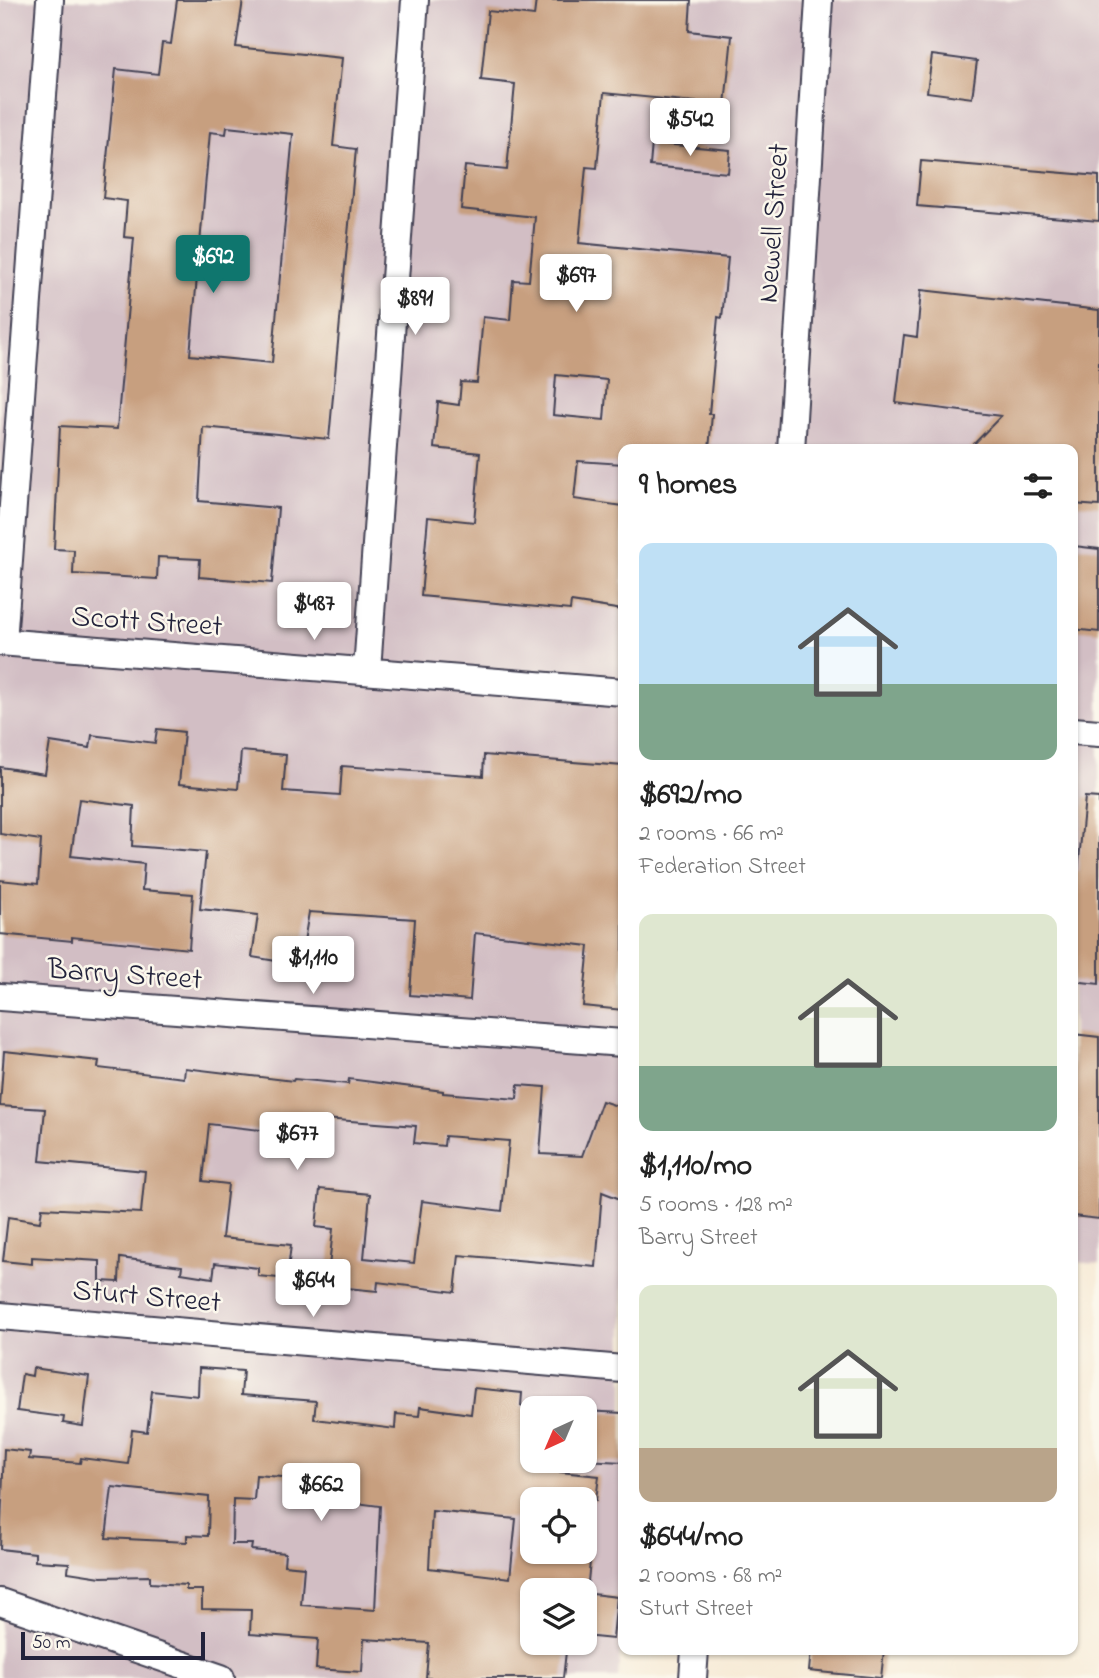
<!DOCTYPE html>
<html lang="en">
<head>
<meta charset="utf-8">
<style>
  :root { --surface:#fff; --page:#f6f6f6; --text:#222; --muted:#767676; --accent:#0f766e }
  body { margin:0; font-family:"Indie Flower",sans-serif; background:var(--page); color:var(--text); height:100vh; display:flex; flex-direction:column; font-size:26px; white-space:nowrap }
  * { box-sizing:border-box; margin:0 }
  p { font-size:23px; color:var(--muted) }
  .icon { flex:none; width:38px; height:38px; fill:none; stroke:currentColor; stroke-width:2; stroke-linecap:round; stroke-linejoin:round }
  .map { position:relative; flex:1; overflow:hidden }
  .details { position:absolute; left:618px; top:444px; width:460px; height:1211px; display:flex; flex-direction:column; background:var(--surface); border-radius:14px; box-shadow:0 2px 5px #0004 }
  .details>* { flex:none }
  .needle { width:46px; rotate:224deg }
  .tools { position:absolute; left:520px; top:1396px; display:grid; gap:14px }
  .tools a { display:grid; place-items:center; width:77px; height:77px; border-radius:14px; background:var(--surface); box-shadow:0 2px 5px #0004; font-size:35px }
  .scale { position:absolute; left:21px; bottom:18px; width:184px; box-sizing:border-box; padding-left:7px; border:4px solid #22223b; border-top:0; font-size:19px; line-height:24px; white-space:nowrap; color:#22223b; -webkit-text-stroke:5px #fbf7ec; paint-order:stroke }
  .price { position:absolute; translate:-50% -60px; padding:0 16px; border-radius:7px; background:#fff; color:#222; font-size:23px; line-height:46px; filter:drop-shadow(0 2px 4px #0008) }
  .price::after { content:''; position:absolute; left:50%; top:42px; width:21px; height:16px; margin-left:-10px; background:inherit; clip-path:polygon(0 0,100% 0,50% 100%) }
  .price.active { background:var(--accent); color:#fff }
  ul { padding:0; list-style:none }
  li { display:grid; align-content:center; gap:14px; height:371px; padding:0 21px }
  li span { display:grid; place-items:center; height:217px; border-radius:14px; color:#555 }
  li>.icon { margin-inline-start:auto }
  span .icon { width:126px; height:126px; fill:#fffc; stroke-width:1 }
  li b { font-size:30px }
  h2 { display:flex; justify-content:space-between; align-items:center; height:84px; padding:0 21px; font-size:30px }
  .map>svg:first-child { display:block }
  .industrial { fill:#d2bec4; fill-rule:evenodd }
  .building { fill:#c79f7f; fill-rule:evenodd }
  .lines { fill:none; stroke-linecap:round; stroke-linejoin:round }
  .minor-casing { stroke:#424052; stroke-width:30 }
  .minor { stroke:#fff; stroke-width:26 }
  .labels { text-anchor:middle; stroke-width:5; stroke-linejoin:round; paint-order:stroke }
  .street-label { font-size:30px; fill:#22223b; stroke:#fbf7ec }
</style>
</head>
<body>
<div class="map">
<svg width="1099" height="1678" viewBox="0 0 1099 1678">
  <rect width="100%" height="100%" fill="#fbf7ec"/>
  <filter id="ink" filterUnits="userSpaceOnUse"><feTurbulence type="fractalNoise" baseFrequency=".0143" numOctaves="2"/><feDisplacementMap in="SourceGraphic" scale="14" xChannelSelector="R" yChannelSelector="G"/><feConvolveMatrix kernelMatrix="1 2 1 2 8 2 1 2 1" color-interpolation-filters="sRGB"/></filter>
  <filter id="wash" filterUnits="userSpaceOnUse"><feTurbulence type="fractalNoise" baseFrequency=".00686" numOctaves="4" result="noise"/><feDisplacementMap in="SourceGraphic" scale="28" xChannelSelector="R" yChannelSelector="G"/><feGaussianBlur stdDeviation="1.57" result="paint"/><feColorMatrix in="noise" values="0 0 0 0 0 0 0 0 0 0 0 0 0 0 0 0 0 1.4 0 .05"/><feComposite in="paint" operator="in"/></filter>
  <g filter="url(#wash)">
    <rect width="100%" height="100%" fill="#f7ebd7"/>
    <path class="industrial" d="M0,0H1099V1264L1073,1262V450H623V1618L618,1678H0ZM532,1409H584V1461H532ZM532,1500H584V1552H532ZM532,1591H584V1643H532Z"/>
    <g id="blocks">
      <path class="building" d="M177,0H243L236,47L342,58L333,146L356,149L329,439L203,427L199,501L278,508L272,583L199,577L200,559L158,557L157,579L73,574L74,550L54,549L60,426L117,429L134,238L124,237L127,201L103,198L116,69L158,74L162,43L171,44ZM227,127L293,134L272,363L190,355L210,132L226,134Z
        M536,0H691L689,31L732,36L725,105L604,93L597,168L586,167L579,243L728,258L722,318L718,317L709,414H712L709,450H623V464L578,461L574,499L623,506V610L571,602L570,610L421,596L428,517L474,522L480,453L434,448L438,402L459,405L461,382L477,383L483,317L510,320L513,280L529,281L535,217L461,209L465,166L507,170L515,84L481,80L488,11L534,16ZM556,375L607,380L604,420L553,415Z
        M932,55L977,61L972,98L927,92Z
        M652,143L730,150L728,173L650,166Z
        M921,161L1099,176V221L917,206Z
        M921,290L1099,310V506L1073,504V450H968L1001,416L896,403L904,335L917,337Z
        M1074,546L1099,549V632L1073,629Z
        M157,729L184,732L179,784L238,789L241,751L286,755L283,791L340,795L342,766L483,776L484,755L623,766V1010L583,1006L589,946L475,933L470,1000L410,995L415,919L309,912L300,965L252,957L258,915L200,909L206,852L132,846L134,806L79,799L71,856L144,864L142,890L193,894L189,949L72,937V941L0,934V880L38,884L41,840L0,834V767L45,774L50,742L90,748L92,735L155,743Z
        M1085,797L1099,798V984L1073,981V870L1078,871Z
        M1073,1034L1099,1037V1219L1073,1216Z
        M4,1051L99,1061L98,1068L184,1078L185,1068L293,1081L294,1079L348,1084L349,1079L443,1091V1093L517,1099L518,1085L545,1087L540,1154L582,1156L602,1101L623,1108V1200L602,1192L596,1267L459,1255L455,1292L378,1282L377,1291L327,1286L333,1229L316,1227L320,1189L370,1194L364,1258L414,1263L422,1201L502,1211L509,1141L445,1136L444,1146L414,1143L416,1126L271,1115L269,1131L209,1124L203,1181L228,1184L222,1238L291,1245L288,1270L279,1269L278,1278L258,1276V1268L215,1263L213,1278L181,1273L182,1266L120,1258L119,1282L100,1281V1261L32,1257V1264L3,1261L8,1217L40,1222L42,1208L141,1213L145,1171L40,1161L45,1109L0,1106Z
        M33,1368L89,1376L83,1426L63,1423L64,1417L17,1411L22,1374L32,1376Z
        M199,1368L243,1371L241,1395L316,1401L314,1419L395,1429L396,1414L419,1416L420,1407L471,1414L474,1388L522,1393L521,1406L532,1408V1469L599,1476L596,1500H532V1552H591L587,1591H530L526,1636L532,1637V1643H567L563,1678H426L429,1643L364,1639L362,1672L316,1669L318,1639L250,1634L251,1610L202,1609V1590H186V1585L150,1583V1576L101,1577L68,1572L69,1563L35,1561V1553L0,1549L4,1449L30,1452L29,1459L80,1463L81,1458L128,1464L132,1430L147,1432L152,1391L198,1396ZM256,1475L321,1480L318,1498L380,1506L375,1610L301,1605L304,1567L284,1565L285,1553L251,1550L252,1544H232L233,1499L254,1500ZM112,1487L209,1497L208,1536L187,1535V1542L106,1538ZM432,1511L516,1519L510,1578L429,1568Z
        M584,1411L623,1413V1462L584,1460Z
        M584,1593L617,1597L613,1639L584,1636Z
        M811,1650H884L881,1678L809,1671Z"/>
    </g>
  </g>
  <g filter="url(#ink)">
    <use href="#blocks" fill-opacity="0" stroke="#424052" stroke-width="2"/>
    <g class="lines">
      <defs>
        <path id="minor" d="M791,450L819,0
          M0,642L623,692
          M3,642L50,0
          M367,670L415,0
          M1073,731L1099,733
          M0,997L623,1043
          M0,1316L623,1369
          M0,1602L221,1678
          M693,1678L695,1650"/>
      </defs>
      <use href="#minor" class="minor-casing"/>
      <use href="#minor" class="minor"/>
    </g>
  </g>
  <g class="labels">
    <g class="street-label">
      <text transform="translate(772 223) rotate(-86)" y="10">Newell Street</text>
      <text transform="translate(147 620) rotate(4)" y="10">Scott Street</text>
      <text transform="translate(125 973) rotate(4)" y="10">Barry Street</text>
      <text transform="translate(147 1295) rotate(5)" y="10">Sturt Street</text>
    </g>
  </g>
</svg>
<div class="tools">
<a><svg class="needle" viewBox="-14 -14 28 28"><path d="M0-13l5 13h-10z" fill="#e53935"/><path d="M0 13l5-13h-10z" fill="#767676"/></svg></a>
<a><svg class="icon" aria-label="locate" viewBox="0 0 24 24"><circle cx="12" cy="12" r="6"/><path d="M12 2v4M12 18v4M2 12h4M18 12h4"/></svg></a>
<a><svg class="icon" aria-label="layers" viewBox="0 0 24 24"><path d="M12 4l9 5-9 5-9-5zM3 14l9 5 9-5"/></svg></a>
</div>
<div class="scale">50 m</div>
<b class="price" style="left:690px;top:158px">$542</b>
<b class="price active" style="left:213px;top:295px">$692</b>
<b class="price" style="left:576px;top:314px">$697</b>
<b class="price" style="left:415px;top:337px">$891</b>
<b class="price" style="left:314px;top:642px">$487</b>
<b class="price" style="left:313px;top:996px">$1,110</b>
<b class="price" style="left:297px;top:1172px">$677</b>
<b class="price" style="left:313px;top:1319px">$644</b>
<b class="price" style="left:321px;top:1523px">$662</b>
<section class="details">
<h2>9 homes<svg class="icon" aria-label="filters" viewBox="0 0 24 24"><path d="M4 7h16M4 17h16"/><circle cx="9" cy="7" r="2"/><circle cx="15" cy="17" r="2"/></svg></h2>
<ul>
<li><span style="background:linear-gradient(#bfe0f5 65%,#7fa58c 0)"><svg class="icon" aria-label="home" viewBox="0 0 24 24"><path d="M3 11l9-7 9 7M6 9v11h12V9"/></svg></span><div><b>$692/mo</b><p>2 rooms · 66 m²</p><p>Federation Street</p></div></li>
<li><span style="background:linear-gradient(#dfe7d0 70%,#7fa58c 0)"><svg class="icon" aria-label="home" viewBox="0 0 24 24"><path d="M3 11l9-7 9 7M6 9v11h12V9"/></svg></span><div><b>$1,110/mo</b><p>5 rooms · 128 m²</p><p>Barry Street</p></div></li>
<li><span style="background:linear-gradient(#dfe7d0 75%,#b9a48a 0)"><svg class="icon" aria-label="home" viewBox="0 0 24 24"><path d="M3 11l9-7 9 7M6 9v11h12V9"/></svg></span><div><b>$644/mo</b><p>2 rooms · 68 m²</p><p>Sturt Street</p></div></li>
</ul>
</section>
</div>
</body>
</html>
